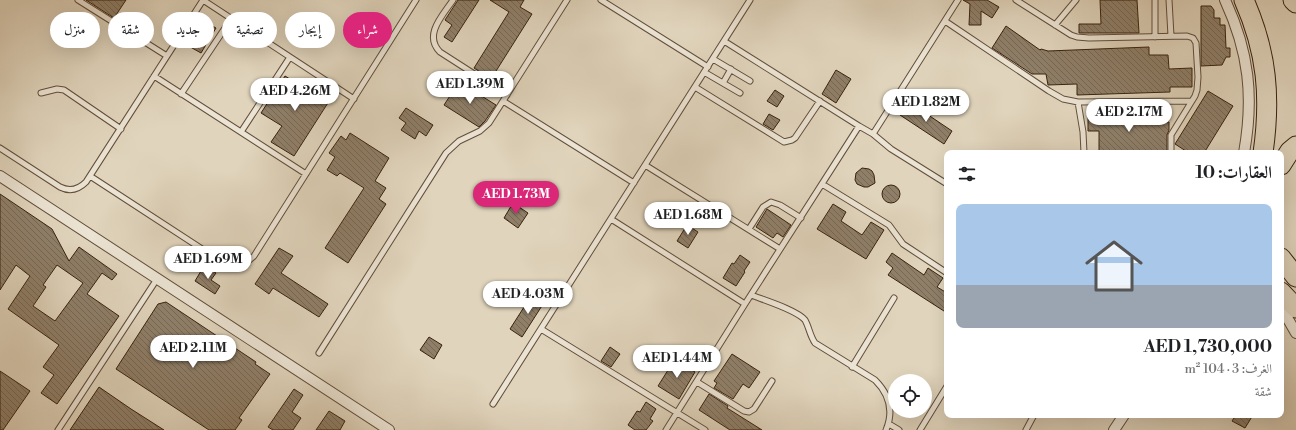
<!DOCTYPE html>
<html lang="ar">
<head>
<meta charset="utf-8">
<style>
  :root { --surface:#fff; --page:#f2f2f2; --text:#202124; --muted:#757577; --accent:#db2777 }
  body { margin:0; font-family:"Libre Bodoni",Amiri,serif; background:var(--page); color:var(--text); direction:rtl; height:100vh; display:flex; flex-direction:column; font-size:15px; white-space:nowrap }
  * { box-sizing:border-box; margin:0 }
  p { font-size:13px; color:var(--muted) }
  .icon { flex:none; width:22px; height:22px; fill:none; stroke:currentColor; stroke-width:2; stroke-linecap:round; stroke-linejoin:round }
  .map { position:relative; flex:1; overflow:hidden; direction:ltr }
  .panel { position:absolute; left:944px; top:150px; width:340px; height:268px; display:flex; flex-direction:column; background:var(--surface); border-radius:8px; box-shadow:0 4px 16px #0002; direction:rtl }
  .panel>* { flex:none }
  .hud { position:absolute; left:12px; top:12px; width:380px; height:36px; direction:rtl; display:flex; gap:8px }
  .tools { position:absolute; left:888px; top:374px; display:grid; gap:8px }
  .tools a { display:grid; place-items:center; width:44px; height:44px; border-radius:50%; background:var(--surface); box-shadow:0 4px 16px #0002; font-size:20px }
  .price { position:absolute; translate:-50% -34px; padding:0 9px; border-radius:14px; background:#fff; color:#222; font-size:13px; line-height:26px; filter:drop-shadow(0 1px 2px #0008) }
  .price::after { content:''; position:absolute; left:50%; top:24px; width:12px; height:9px; margin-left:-6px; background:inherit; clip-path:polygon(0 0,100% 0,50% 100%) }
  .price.current { background:var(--accent); color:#fff }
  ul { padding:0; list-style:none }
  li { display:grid; align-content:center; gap:8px; height:212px; padding:0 12px }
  li span { display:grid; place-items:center; height:124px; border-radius:8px; color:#555 }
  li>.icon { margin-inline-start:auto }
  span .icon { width:72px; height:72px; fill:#fffc; stroke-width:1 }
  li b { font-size:17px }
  h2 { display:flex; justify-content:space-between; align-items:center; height:48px; padding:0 12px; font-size:17px }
  .pill { padding:0 14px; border-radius:18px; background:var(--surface); box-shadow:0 4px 16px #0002; font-size:14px; line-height:36px }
  .pill.current { background:var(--accent); color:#fff }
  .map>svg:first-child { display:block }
  .building { fill:url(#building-back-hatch); stroke:#38220f; fill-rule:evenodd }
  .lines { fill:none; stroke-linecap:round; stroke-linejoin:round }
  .lane-casing { stroke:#624e3a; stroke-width:7 }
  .street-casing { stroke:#624e3a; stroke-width:12 }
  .highway-casing { stroke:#38220f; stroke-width:21 }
  .lane { stroke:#ebe3d3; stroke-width:5 }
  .street { stroke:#ebe3d3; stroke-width:10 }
  .highway { stroke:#e0d4bc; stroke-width:19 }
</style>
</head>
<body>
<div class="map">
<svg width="1296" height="430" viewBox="0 0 1296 430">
  <defs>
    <pattern id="building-back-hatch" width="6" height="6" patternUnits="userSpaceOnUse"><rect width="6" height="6" fill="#8f7f69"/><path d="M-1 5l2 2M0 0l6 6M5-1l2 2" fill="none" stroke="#766855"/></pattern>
  </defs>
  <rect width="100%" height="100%" fill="#e0d4bc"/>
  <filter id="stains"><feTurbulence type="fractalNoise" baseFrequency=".005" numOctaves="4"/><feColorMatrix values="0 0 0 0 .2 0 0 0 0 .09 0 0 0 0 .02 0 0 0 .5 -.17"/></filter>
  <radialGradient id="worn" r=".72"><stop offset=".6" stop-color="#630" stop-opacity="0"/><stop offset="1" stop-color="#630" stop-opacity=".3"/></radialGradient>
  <path class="building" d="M86,0H126L114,18Z
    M458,0H479L452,42L444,37L452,25L445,20Z
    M490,0H524L520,7L532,14L491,79L474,68L509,12Z
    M963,0H987L999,7L992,18L981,11V25H969L970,4Z
    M1100,0H1137L1139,33H1079V24H1101Z
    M1201,6H1211L1214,10V18H1220V25H1225L1226,48H1230V57H1226L1222,65L1201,66Z
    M200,19L216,28L201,53L185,44Z
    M1006,26L1040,50L1041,49L1048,51L1149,47V55H1168L1169,69L1192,68V87H1170V92L1077,95V84L1048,85L1046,74H1032L992,48Z
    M836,70L851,79L836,103L822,94Z
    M285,76L306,89L310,81L333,95L294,156L271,142L282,126L261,113Z
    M459,82L496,105L485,121L479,127L444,105Z
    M775,90L784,96L777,107L767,101Z
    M1208,91L1233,106L1204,153H1189L1175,144Z
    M909,102L952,131L944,144L900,115Z
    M406,108L433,125L426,136L419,131L415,139L401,130L406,123L399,118Z
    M1088,112H1145V122H1169V130L1167,135V153H1099V131H1088Z
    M769,114L780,120L773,130L763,124Z
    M350,133L389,158L375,181L386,188L379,199L386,204L348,263L325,248L364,188L340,173L337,176L327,170L335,157L329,153L341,136L346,140Z
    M862,168L869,169L872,171L874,175L875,183L868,187H864L857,184L855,180L856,173Z
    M882 194a9 9 0 1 1 18 0a9 9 0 1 1-18 0Z
    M0,194L52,229L69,261L79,247L117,274L112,280L102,273L87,294L119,316L57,404L41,393L54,375L43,367L59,345L8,309L30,276L16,265L0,290ZM57,265L83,283L55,321L33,306L46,287L43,285Z
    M513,203L528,213L518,228L504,218Z
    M833,204L846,212L841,221L862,235L871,222L884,230L866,259L817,229Z
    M767,209L791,225L783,237L777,233L773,238L756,227Z
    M687,225L698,232L688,248L677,241Z
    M279,248L293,256L281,273L328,304L319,317L273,288L269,294L255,284Z
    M892,253L924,275L928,268L943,278L937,287L947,293V313L888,275L893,268L886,262Z
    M740,255L750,262L744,271L745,272L736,286L723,278L732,263L734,264Z
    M204,266L216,273L211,280L220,286L215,294L195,281Z
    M533,293L545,301L522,337L510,329Z
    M166,302L256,362L255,364L270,374L239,418L242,420L235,430H209L116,369L158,304Z
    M429,337L442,345L434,359L420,350Z
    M610,347L620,354L611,367L601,361Z
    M732,354L760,372L749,388L743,384L733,399L714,388L717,383L714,381Z
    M675,359L695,372L679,399L658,386Z
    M0,371L30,391L3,430H0Z
    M99,387L131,409L164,430H70Z
    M294,389L303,395L292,412L301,418L293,430H273L268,427Z
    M709,394L728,406L727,408L762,430H730L699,410Z
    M646,402L656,409L650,419L653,421L646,430H635L628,425L637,411L640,412Z
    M329,411L345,421L340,430H316Z
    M1236,415H1253L1245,428L1232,421Z"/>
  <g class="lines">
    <defs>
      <path id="lane" d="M78,0L167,56
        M203,0L354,99
        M453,0C443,15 423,35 440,52L507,95
        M601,0L708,67
        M1016,0L1071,35L1077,37L1089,38L1187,36L1193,38L1196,43L1198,77L1197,90L1195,96L1171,135V153
        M1169,0L1171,36
        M945,21L1049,91L1063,99L1078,102L1191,101
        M1055,25L1076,0
        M1155,37V0
        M724,41L859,126L873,134L891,149L947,184
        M713,59L750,81
        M704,72L740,93
        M154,76L306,174
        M723,83L731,69
        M695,87L784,142L792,140L795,138L820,101
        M41,93L57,89L64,90L121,129
        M181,94L231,19
        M503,101L634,183
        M1078,102L1083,132L1084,153
        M241,132L290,57
        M873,134L958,0
        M0,148L60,187C70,192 78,190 86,182L203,0
        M645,165L780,249
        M90,176L222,262C234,268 244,266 254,256L416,0
        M822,184L889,225L903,244L947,273
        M611,219L745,304
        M749,229L763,207L771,202L780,205L801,218
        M751,295C764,300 797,310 805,320C809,327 810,336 815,343L875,380C889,394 894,411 886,430
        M541,329L705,430
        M319,353L446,153L459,141L480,131L489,123L567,0
        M852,367L894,298
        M697,382L744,411L749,412L754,409L772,381
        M493,404L750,0
        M889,424L899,430
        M58,430L157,279
        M666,430L745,304L859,126
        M920,430L947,386
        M1026,430L1034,415"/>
      <path id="street" d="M1225,0C1249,52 1254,97 1244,153
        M0,176L389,430
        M1281,307L1296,333
        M1114,430L1124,415"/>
      <path id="highway" d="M1244,0C1267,52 1271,97 1263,153
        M1293,0L1296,3
        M1281,165L1290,151L1296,146
        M1281,258L1296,277
        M1281,292L1296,308"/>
    </defs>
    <use href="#lane" class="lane-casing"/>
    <use href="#street" class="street-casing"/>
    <use href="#highway" class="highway-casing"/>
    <use href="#lane" class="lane"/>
    <use href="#street" class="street"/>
    <use href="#highway" class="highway"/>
  </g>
  <rect width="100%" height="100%" filter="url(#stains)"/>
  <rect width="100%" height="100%" fill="url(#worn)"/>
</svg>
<div class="tools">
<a><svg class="icon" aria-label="locate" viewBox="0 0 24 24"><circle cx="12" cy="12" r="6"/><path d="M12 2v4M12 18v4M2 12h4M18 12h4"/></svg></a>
</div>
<b class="price" style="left:470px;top:105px">AED 1.39M</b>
<b class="price" style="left:295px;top:112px">AED 4.26M</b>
<b class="price" style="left:926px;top:123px">AED 1.82M</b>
<b class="price" style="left:1129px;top:133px">AED 2.17M</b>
<b class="price current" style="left:516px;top:215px">AED 1.73M</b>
<b class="price" style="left:688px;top:236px">AED 1.68M</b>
<b class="price" style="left:208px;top:280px">AED 1.69M</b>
<b class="price" style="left:528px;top:315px">AED 4.03M</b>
<b class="price" style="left:193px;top:369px">AED 2.11M</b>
<b class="price" style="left:677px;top:379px">AED 1.44M</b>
<div class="hud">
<a class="pill current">شراء</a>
<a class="pill">إيجار</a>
<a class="pill">تصفية</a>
<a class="pill">جديد</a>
<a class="pill">شقة</a>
<a class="pill">منزل</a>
</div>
<section class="panel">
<h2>العقارات: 10<svg class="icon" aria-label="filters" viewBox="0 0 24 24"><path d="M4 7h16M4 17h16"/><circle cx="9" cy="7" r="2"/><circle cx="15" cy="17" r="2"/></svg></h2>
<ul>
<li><span style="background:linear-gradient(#a9c7e8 65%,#9aa5b1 0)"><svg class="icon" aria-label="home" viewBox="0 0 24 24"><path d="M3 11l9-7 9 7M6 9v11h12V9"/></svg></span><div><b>AED 1,730,000</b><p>الغرف: 3 · 104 m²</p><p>شقة</p></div></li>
</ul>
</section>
</div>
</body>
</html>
